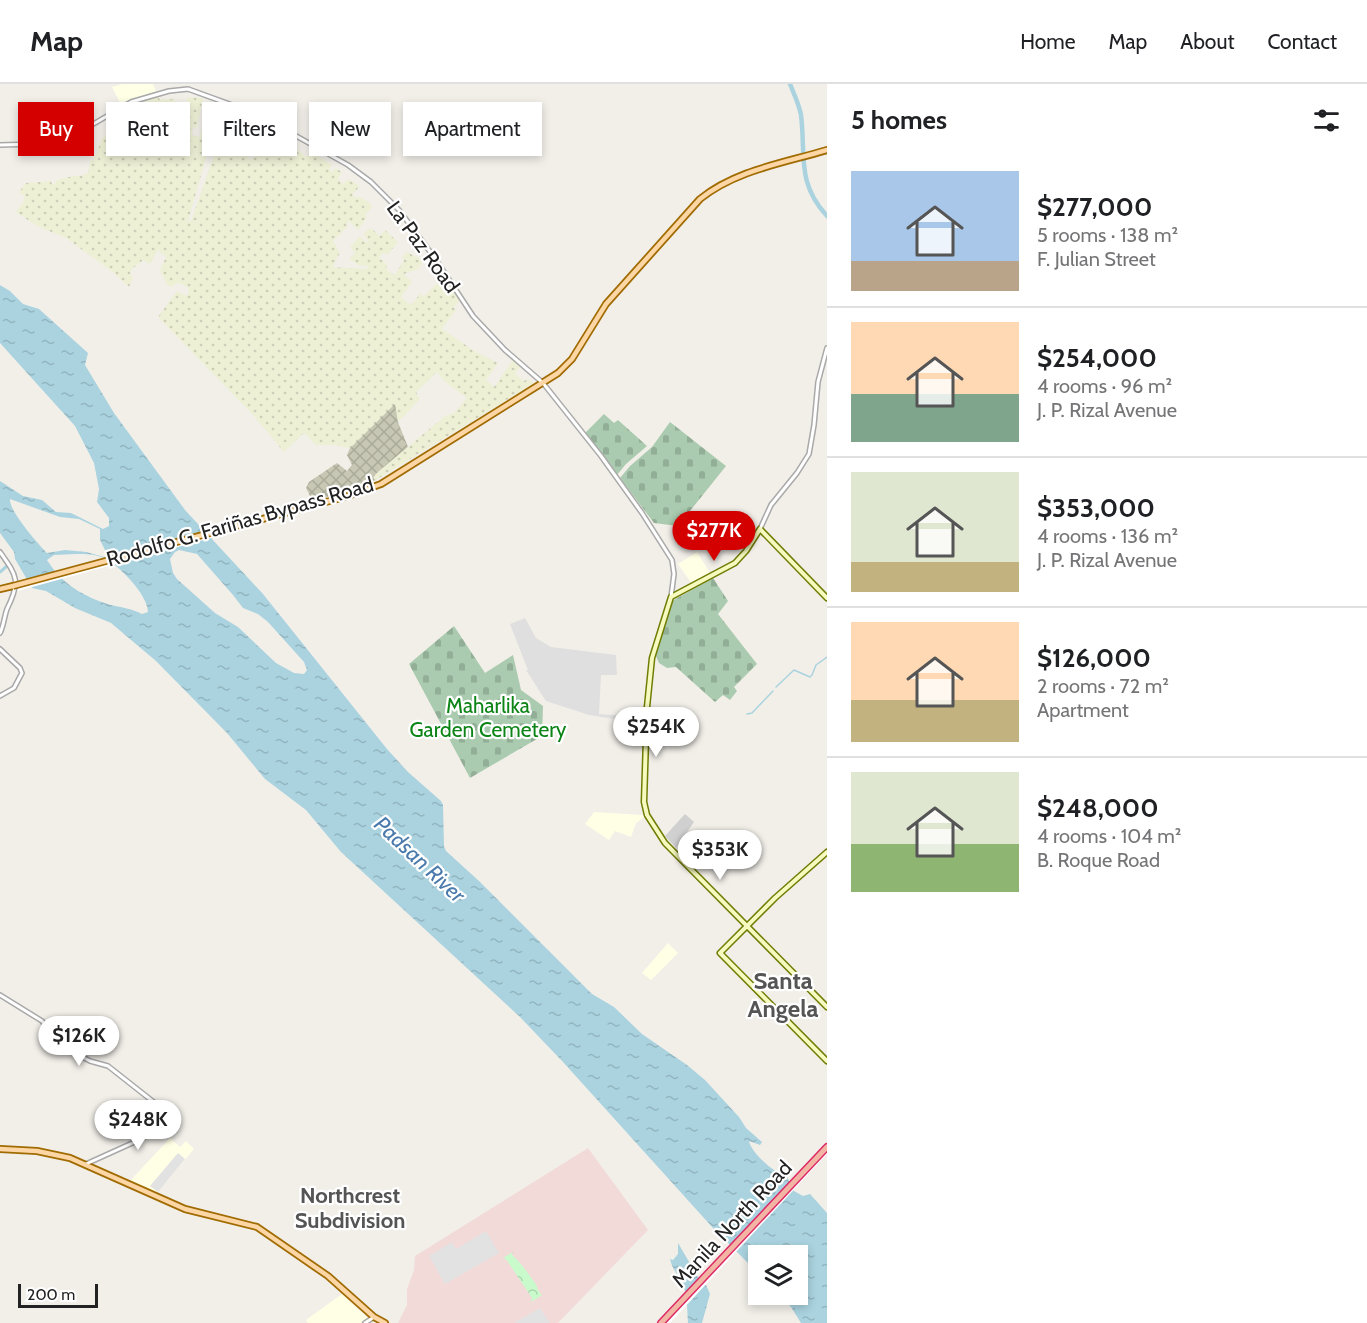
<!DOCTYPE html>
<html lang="en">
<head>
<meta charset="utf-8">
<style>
  :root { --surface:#fff; --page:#f2f2f2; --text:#202124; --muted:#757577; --line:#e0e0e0; --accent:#d40000 }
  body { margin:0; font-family:Cabin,sans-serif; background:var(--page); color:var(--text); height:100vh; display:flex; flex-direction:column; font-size:22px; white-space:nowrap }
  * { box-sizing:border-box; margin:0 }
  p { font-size:20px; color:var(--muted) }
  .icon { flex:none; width:33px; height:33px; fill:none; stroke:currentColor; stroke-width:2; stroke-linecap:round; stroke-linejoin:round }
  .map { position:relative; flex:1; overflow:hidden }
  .drawer { display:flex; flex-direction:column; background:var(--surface); width:540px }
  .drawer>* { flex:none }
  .banner { position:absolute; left:18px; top:18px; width:570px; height:54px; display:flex; gap:12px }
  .controls { position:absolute; left:748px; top:1161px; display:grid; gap:12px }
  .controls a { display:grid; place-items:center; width:60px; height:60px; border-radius:0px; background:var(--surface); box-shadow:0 3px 9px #0003; font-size:30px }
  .scale { position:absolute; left:18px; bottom:15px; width:80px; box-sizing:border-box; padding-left:6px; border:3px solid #222; border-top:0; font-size:16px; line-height:21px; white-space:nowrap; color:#222; -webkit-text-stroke:4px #fff; paint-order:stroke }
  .price { position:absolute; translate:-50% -51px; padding:0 14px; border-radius:21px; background:#fff; color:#222; font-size:20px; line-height:39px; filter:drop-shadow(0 2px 3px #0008) }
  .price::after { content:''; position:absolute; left:50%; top:36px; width:18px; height:14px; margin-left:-9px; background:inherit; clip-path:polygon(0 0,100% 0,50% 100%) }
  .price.active { background:var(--accent); color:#fff }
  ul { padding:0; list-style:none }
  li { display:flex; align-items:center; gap:18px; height:150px; padding:0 24px }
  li+li { border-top:2px solid var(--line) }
  li span { display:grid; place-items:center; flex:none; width:168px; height:120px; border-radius:0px; color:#555 }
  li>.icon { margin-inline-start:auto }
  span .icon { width:72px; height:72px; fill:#fffc; stroke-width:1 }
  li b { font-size:26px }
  h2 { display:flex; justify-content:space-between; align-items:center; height:72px; padding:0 24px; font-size:26px }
  .chip { padding:0 21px; border-radius:0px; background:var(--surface); box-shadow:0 3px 9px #0003; font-size:21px; line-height:54px }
  .chip.active { background:var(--accent); color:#fff }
  header { display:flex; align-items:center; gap:36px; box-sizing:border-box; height:84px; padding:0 30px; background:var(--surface); border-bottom:2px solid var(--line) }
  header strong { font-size:28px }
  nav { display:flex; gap:33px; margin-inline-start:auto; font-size:21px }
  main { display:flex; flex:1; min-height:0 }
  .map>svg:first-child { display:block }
  .residential { fill:#e0dfdf }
  .commercial { fill:#f2dad9 }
  .education { fill:#ffffe5 }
  .religious { fill:#d0d0d0 }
  .construction { fill:url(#construction-cross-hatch) }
  .farmland { fill:url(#farmland-dots) }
  .cemetery { fill:url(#cemetery-stones) }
  .park { fill:url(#park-crowns) }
  .parking { fill:#e2e2e2 }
  .water { fill:url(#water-ripples); fill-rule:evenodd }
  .pier { fill:#fff }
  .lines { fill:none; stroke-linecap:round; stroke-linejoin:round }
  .stream { stroke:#aad3df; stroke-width:1.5 }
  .canal { stroke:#aad3df; stroke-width:3 }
  .river { stroke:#aad3df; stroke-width:4.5 }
  .tertiary-casing { stroke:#a9a9a9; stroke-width:6 }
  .secondary-casing { stroke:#707d05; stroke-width:7 }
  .primary-casing { stroke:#a06b00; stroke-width:8 }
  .trunk-casing { stroke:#dc2a67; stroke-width:8 }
  .tertiary { stroke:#fff; stroke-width:3 }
  .secondary { stroke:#f7fabf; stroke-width:4 }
  .primary { stroke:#fcd6a4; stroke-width:4.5 }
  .trunk { stroke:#f2b4a3; stroke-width:5 }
  .primary-bridge-casing { stroke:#a06b00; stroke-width:8; stroke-linecap:butt }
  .primary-bridge { stroke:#fcd6a4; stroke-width:4.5 }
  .labels { text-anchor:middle; stroke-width:4.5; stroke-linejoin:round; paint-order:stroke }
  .street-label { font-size:21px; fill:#222; stroke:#fff }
  .park-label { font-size:21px; fill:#0c8416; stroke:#fff }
  .water-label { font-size:22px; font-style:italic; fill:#4a7aab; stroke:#fff }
  .neighbourhood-label { font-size:22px; font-weight:bold; fill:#555; stroke:#fff }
  .quarter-label { font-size:24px; font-weight:bold; fill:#555; stroke:#fff }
</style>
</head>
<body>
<header>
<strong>Map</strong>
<nav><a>Home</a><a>Map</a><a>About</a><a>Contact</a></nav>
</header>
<main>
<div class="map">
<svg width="827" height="1239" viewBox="0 0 827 1239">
  <defs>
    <pattern id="construction-cross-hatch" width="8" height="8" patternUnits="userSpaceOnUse" patternTransform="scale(1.5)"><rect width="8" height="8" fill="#c7c7b4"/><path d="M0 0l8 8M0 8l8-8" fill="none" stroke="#abab9a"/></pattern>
    <pattern id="farmland-dots" width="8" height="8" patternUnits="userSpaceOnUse" patternTransform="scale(1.5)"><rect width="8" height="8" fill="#eef0d5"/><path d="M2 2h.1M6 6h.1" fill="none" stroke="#ccceb7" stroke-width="1.8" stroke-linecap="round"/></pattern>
    <pattern id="cemetery-stones" width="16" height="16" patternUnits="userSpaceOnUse" patternTransform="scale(1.5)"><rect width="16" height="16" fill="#aacbaf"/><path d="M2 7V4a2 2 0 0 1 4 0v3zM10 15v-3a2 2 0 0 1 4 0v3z" fill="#92ae96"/></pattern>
    <pattern id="park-crowns" width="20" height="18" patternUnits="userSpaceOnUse" patternTransform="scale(1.5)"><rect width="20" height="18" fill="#c8facc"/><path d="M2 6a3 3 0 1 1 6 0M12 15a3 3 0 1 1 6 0" fill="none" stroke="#acd6af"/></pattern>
    <pattern id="water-ripples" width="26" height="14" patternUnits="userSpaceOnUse" patternTransform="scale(1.5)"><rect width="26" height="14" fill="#aad3df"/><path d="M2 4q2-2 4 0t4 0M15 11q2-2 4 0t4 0" fill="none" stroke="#92b5bf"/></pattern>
  </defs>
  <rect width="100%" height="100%" fill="#f2efe9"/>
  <path class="residential" d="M525,534L536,554L551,563L616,571L617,591H601L599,630L646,633L645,640L589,631L546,617L526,586H528L510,540Z"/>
  <path class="commercial" d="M588,1064L648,1146L558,1239H398L407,1221V1205L414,1186L415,1172Z"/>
  <path class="education" d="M122,0H153L156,7L120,19L112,3Z
    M697,468L710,489L692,500L678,480Z
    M594,728L643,731L646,732L636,739L631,753L615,747L609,756L585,740Z
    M668,859L678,869L651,896L642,889Z
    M170,1054L180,1063L186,1057L194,1065L156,1110L128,1099Z
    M342,1210L368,1234L361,1239H308L306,1236Z"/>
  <path class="religious" d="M685,730L694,738L676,764L665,752Z"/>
  <path class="construction" d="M394,320H396L398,338L408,363L377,389L374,393L376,396L313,418L306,404L309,398L337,379L347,387L352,381L347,371L350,364Z"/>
  <path class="farmland" d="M158,12L160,16L174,15L176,20L186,21L188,13L203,14L197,44L193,43L191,51L200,53L205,32L217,35L188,137H191L226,37L240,41L231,60L235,62L253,34L265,38L263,43L259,41L257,44L265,49L248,74L251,76L271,48L286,59L294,62L306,73L311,68L332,81L329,86L332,88L335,84L342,88L338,95L343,100L348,95L360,102L352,111L357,114L359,112L370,119L372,123L365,131L367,133L358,146L349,137L346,141L348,142L333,157L340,169L332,183L367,185L368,182L358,181L349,175L355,169L350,163L360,152L366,158L369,157L363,150L368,145H372L380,152L385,146L398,158L388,170L383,169L379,173L387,181L386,184L389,188L395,191L404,176L402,173L406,168L424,176L418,185L404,190L412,198L401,213L411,221L420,210L424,212L444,193L459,217L454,223L456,226L442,245L476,268L498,279L486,296L494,303L513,276L520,283L515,290L524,297L528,295L534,299L376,396L373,394L377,389L445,332L454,329L467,314L444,297L437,288L416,308L420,315L398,338L395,320L350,364L334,361H316L304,349L284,368L253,331L158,233L177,207L187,212L189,208L188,204L182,200L176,199L172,203L167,201L160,186L166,173L158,166L150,180L143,176L132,185L130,190L133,193L129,203L114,189L66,154L37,142L16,128L23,118L25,113L19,108L26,99L51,97L52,100H55L57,96L73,92H80L88,89L90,78L97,69L101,56L106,50L124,37L118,28Z"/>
  <path class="cemetery" d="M604,330L614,339L618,336L647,362L626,380L617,391L585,349Z
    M670,338L726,382L678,442L654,439L620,394L630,382L652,363Z
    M713,494L728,517L718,530L757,580L734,603L737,607L730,616L723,611L715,618L676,583L667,584L659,579L655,570L672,517Z
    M454,542L485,589L513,571L521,606L543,622L542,652L470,694L409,580Z"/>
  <path class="park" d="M513,1168L512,1171C521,1179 528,1189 535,1199C538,1204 538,1208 542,1211L531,1218L532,1214L506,1175L503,1174Z"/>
  <path class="parking" d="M178,1069L185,1075L158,1108L150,1102Z
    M486,1147L499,1169L445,1200L429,1172L452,1158L456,1165Z
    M540,1224L550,1239H514Z"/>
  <path class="water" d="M0,201L10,207L23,220L39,225L88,269L85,281L114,329L185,426L263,510L387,665L408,688L441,717L443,721L444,762L446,767L479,797L592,910L614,923L642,950L687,981L705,996L739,1033L746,1044L762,1058L760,1061L749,1057C751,1069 776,1090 787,1093L794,1107L803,1112L810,1110L827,1129V1239H801L791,1223L779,1211L798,1210V1172H759V1190L713,1144L563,978L520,933L341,768L306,726L265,695L227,649L156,577L111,539L75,524L46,507L32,504L15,475L14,468L0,449V397L23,412L42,416L56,428L71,429L103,445L109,442V434L97,418L99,405L94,379L75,342L0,259ZM10,415L60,433L79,435L100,445V456L108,472L104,473L86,468L65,466L47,469C38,460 9,427 10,415ZM179,466L197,470L233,511L243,524L258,530L268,538L304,578L307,586L304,590L294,589L276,579L238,543L215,529L177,495L173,489L170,475L175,468ZM76,470C85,470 95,470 104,474C119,481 148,511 148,528L142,530C130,524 123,524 111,521C84,513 62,500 47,476L54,471Z
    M678,1159L698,1193L706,1201L710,1210L702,1239H688C687,1226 688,1209 681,1196C676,1188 672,1184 670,1175L673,1176L678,1170Z"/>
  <path class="pier" d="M321,418L323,423L14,508L12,500Z
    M827,1059V1070L670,1239H659Z"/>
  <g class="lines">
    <path class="stream" d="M776,603L794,586L810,593L812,591L816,581L827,573
      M747,630L752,629L773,607"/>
    <path class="canal" d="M0,488L7,482"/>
    <path class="river" d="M790,0C794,10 799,20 801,31C806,71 796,98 827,132"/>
    <defs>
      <path id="tertiary" d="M0,61L36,60L59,55L78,49L131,18L169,7L188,5L257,30L348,81L371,98L399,126L434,173L473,232L505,266L543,299L601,372L642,429L672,476L674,490L671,513
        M760,445L771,421L797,389L809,370L814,341L818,298L827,264
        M0,468C17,492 21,497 7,525C4,533 4,541 0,549
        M0,565L20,584L22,589L14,604L0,612
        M0,911L42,937L63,963L90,977L108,982L174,1034L139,1056L86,1080
        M365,1239L374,1233"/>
      <path id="secondary" d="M827,514L760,445L746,467L735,479L671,513L652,574L647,623L644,718L647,731L665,759L827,923
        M827,768L775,814L720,869L827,977"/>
      <path id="primary" d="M322,419L345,413L381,400L558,289L572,275L606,220L700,115C736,86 784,79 827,66
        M0,505L13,502
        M0,1065L37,1067L70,1074L185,1125L257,1143L328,1192L374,1233L385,1239"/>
      <path id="trunk" d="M661,1239L827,1063"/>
    </defs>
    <use href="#tertiary" class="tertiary-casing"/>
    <use href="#secondary" class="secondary-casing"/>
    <use href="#primary" class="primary-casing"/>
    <use href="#trunk" class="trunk-casing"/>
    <use href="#tertiary" class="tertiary"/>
    <use href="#secondary" class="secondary"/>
    <use href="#primary" class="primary"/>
    <use href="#trunk" class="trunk"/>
    <defs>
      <path id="primary-bridge" d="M13,502L322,419"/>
    </defs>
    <use href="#primary-bridge" class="primary-bridge-casing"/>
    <use href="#primary-bridge" class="primary-bridge"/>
  </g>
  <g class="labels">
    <g class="street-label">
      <text transform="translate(423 163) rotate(54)" y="7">La Paz Road</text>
      <text transform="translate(240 438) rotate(-16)" y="7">Rodolfo G. Fariñas Bypass Road</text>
      <text transform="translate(732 1140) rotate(-47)" y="7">Manila North Road</text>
    </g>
    <g class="park-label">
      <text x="488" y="629">Maharlika<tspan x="488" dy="24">Garden Cemetery</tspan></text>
    </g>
    <g class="water-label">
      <text transform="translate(420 775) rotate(43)" y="8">Padsan River</text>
    </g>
    <g class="neighbourhood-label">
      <text x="350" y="1119">Northcrest<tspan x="350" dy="25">Subdivision</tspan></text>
    </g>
    <g class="quarter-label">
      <text x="783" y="905">Santa<tspan x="783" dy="28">Angela</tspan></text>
    </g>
  </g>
</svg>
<div class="controls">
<a><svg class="icon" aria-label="layers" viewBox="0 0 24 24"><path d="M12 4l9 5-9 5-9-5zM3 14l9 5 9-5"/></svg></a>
</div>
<div class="scale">200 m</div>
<b class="price active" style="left:714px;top:478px">$277K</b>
<b class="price" style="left:656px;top:674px">$254K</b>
<b class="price" style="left:720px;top:797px">$353K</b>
<b class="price" style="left:79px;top:983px">$126K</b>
<b class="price" style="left:138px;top:1067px">$248K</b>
<div class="banner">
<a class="chip active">Buy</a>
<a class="chip">Rent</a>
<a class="chip">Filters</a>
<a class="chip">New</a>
<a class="chip">Apartment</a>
</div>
</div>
<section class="drawer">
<h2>5 homes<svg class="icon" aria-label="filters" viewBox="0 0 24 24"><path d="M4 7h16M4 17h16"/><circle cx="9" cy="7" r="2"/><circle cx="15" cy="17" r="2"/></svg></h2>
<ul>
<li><span style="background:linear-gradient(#a9c7e8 75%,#b9a48a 0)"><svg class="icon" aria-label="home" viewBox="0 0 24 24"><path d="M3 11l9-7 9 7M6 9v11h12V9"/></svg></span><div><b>$277,000</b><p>5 rooms · 138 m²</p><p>F. Julian Street</p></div></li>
<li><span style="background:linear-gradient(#ffd9b3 60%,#7fa58c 0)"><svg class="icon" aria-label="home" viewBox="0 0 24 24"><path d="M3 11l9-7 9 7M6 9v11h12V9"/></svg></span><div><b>$254,000</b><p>4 rooms · 96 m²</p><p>J. P. Rizal Avenue</p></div></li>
<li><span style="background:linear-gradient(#dfe7d0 75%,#c2b280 0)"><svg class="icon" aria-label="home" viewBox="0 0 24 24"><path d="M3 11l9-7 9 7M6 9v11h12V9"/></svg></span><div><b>$353,000</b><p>4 rooms · 136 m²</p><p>J. P. Rizal Avenue</p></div></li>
<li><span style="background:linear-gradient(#ffd9b3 65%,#c2b280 0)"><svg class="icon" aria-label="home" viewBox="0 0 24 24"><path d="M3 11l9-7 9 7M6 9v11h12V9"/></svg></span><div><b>$126,000</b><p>2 rooms · 72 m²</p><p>Apartment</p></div></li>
<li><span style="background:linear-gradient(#dfe7d0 60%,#8fb573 0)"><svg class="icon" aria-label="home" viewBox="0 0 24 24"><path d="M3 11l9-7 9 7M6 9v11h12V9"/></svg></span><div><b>$248,000</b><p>4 rooms · 104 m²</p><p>B. Roque Road</p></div></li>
</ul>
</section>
</main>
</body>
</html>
